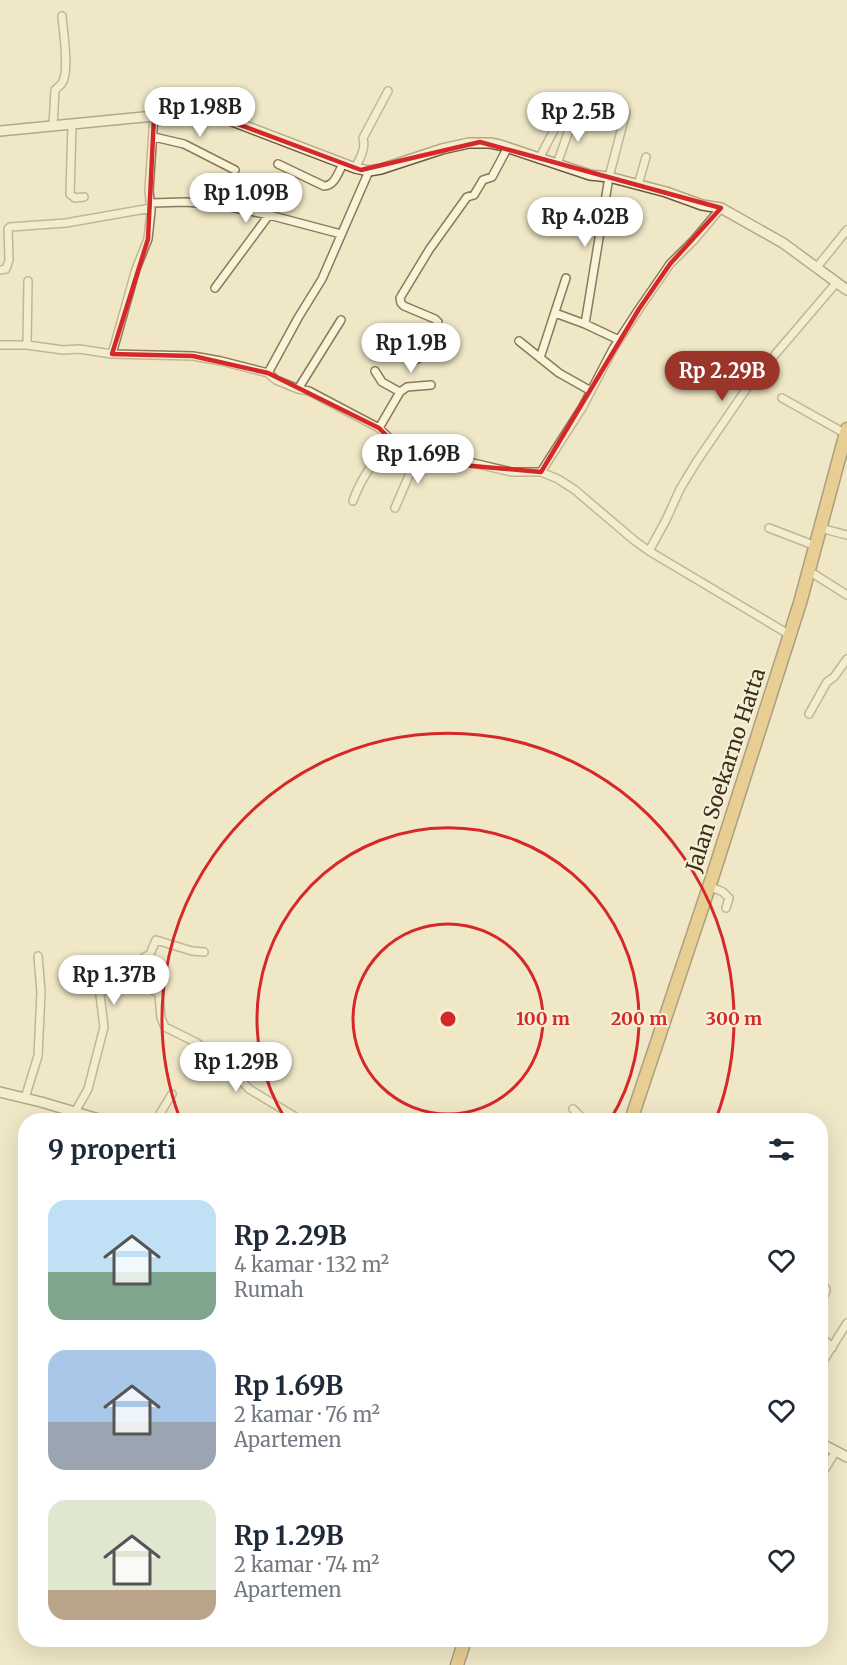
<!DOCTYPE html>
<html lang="id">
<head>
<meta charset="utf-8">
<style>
  :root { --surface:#fff; --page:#f6f6f7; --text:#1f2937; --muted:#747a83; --accent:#9b352a }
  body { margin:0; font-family:Merriweather,serif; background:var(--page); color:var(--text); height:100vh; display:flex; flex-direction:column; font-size:22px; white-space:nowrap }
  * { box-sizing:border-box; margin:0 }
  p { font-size:20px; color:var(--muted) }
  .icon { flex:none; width:33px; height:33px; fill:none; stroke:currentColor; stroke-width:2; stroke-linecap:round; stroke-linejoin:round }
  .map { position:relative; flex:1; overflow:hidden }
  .panel { position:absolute; left:18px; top:1113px; width:810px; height:534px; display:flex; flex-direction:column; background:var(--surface); border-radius:24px; box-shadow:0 6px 24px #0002 }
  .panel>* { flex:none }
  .price { position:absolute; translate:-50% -51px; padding:0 14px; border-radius:21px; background:#fff; color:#222; font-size:20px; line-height:39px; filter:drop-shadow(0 2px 3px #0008) }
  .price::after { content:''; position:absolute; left:50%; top:36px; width:18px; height:14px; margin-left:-9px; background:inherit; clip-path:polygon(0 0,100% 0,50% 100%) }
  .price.selected { background:var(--accent); color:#fff }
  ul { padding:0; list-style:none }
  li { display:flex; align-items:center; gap:18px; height:150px; padding:0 30px }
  li span { display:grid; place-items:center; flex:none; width:168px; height:120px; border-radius:18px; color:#555 }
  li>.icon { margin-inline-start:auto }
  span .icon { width:72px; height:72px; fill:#fffc; stroke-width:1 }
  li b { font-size:26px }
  h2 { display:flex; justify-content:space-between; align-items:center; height:72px; padding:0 30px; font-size:26px }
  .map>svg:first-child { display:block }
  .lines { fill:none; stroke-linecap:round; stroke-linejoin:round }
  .street-casing { stroke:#8b795b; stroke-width:10 }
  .secondary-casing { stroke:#6d5a3e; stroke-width:12 }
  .highway-casing { stroke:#59472f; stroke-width:15 }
  .street { stroke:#f9f3d9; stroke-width:7 }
  .secondary { stroke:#f9f3d9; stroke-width:9 }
  .highway { stroke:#dfb056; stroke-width:12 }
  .marked { fill:none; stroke:#d62828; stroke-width:4.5; stroke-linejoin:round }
  .ring { fill:none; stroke:#d62828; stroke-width:3 }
  .labels { text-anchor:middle; stroke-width:4.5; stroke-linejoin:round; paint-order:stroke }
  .street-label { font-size:21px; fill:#3b2f1f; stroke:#f6f0d5 }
  .centre { fill:#d62828; stroke:#f6f0d5; stroke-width:3 }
  .ring-label { font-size:18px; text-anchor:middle; font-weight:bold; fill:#d62828; stroke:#f6f0d5; stroke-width:4.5; stroke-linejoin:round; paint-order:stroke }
</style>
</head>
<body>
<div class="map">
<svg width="847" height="1665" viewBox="0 0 847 1665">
  <rect width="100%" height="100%" fill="#efe7c6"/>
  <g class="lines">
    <defs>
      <path id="street" d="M72,125L70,194L75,198L84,197
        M53,126L55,90C58,87 60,86 62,83C70,72 63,30 62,16
        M154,137L184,144L235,170
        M539,159L554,130L560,109
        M278,164L324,186C335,186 338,172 343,164
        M557,164L575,113
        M355,168C360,158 366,149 363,138L388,91
        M638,185L646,157
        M151,203L185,202L221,205L269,215L341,234
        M817,267L847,230
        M0,270L6,269L9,260L8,229L10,227L66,223L151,208
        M215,288L269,215
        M555,313L585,324L619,340
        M585,324L609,177L626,112
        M519,341L559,373L591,391
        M0,345H27L63,350L79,349L112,354L193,356L221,361L268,373L276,380L298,389L309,391L379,428L391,440L450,464L469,462L512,472H541L558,479L575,490L635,541L649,551L790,635
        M27,345L28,281
        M400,352L415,360L424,356L438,327V322L435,319L404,306L401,303L400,298L429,250L467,197L474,195L483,180L492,177L508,147
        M112,354L136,269L148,239L151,211L149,190L154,116
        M540,358L566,278
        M375,371L382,382L400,392
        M268,373L298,318L322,279L369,171
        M298,389L341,320
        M782,398L846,434
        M379,428L400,392L407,387L431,385
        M541,472L582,408L613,349L639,309L670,264L694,240L721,208
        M353,501C361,477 376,459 391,440
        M395,508L419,452
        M769,528L816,546
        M820,528L847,535
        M649,551L666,520L680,489L697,461L749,385L837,282
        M809,571L847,595
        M809,714L827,682L834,677L847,659
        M709,886L723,892L729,898L726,908
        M149,988L142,961L143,958L150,954L156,940L192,951L204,952
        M25,1098L38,1056L41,992L38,956
        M573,1109L584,1120
        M75,1112L88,1089L104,1027L100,995L102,991L110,987L149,988L159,994L161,1018L165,1027L197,1043L234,1072L249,1089L294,1116L298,1120
        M156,1120L172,1094
        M820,1301L826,1292V1289L821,1283L823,1273
        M820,1335L832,1348
        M820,1366L847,1323
        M820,1477L836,1451"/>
      <path id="secondary" d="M0,131L154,116L181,112H194L227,119L355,168L369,171L381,169L442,149L469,143H490L500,145L590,175L609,177L666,192L702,205L721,208L783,243L847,290
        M0,1092L41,1102L102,1120
        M820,1443L847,1457"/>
      <path id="highway" d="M631,1120L713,875L800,603L847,429
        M457,1665L465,1640"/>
    </defs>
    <use href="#street" class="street-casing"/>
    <use href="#secondary" class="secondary-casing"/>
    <use href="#highway" class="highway-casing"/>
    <use href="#street" class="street"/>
    <use href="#secondary" class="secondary"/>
    <use href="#highway" class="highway"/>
  </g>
  <path d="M0 0H847V1665H0ZM190,111L216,116L361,170L480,142L721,208L670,264L639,309L541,472L450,464L391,440L379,428L268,373L193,356L112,354L148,239L154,116Z" fill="#efe7c6" fill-opacity=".55" fill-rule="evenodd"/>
  <path class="marked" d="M190,111L216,116L361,170L480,142L721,208L670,264L639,309L541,472L450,464L391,440L379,428L268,373L193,356L112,354L148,239L154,116Z"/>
  <g class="ring">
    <circle cx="448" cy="1019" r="95"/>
    <path d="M286 1120A191 191 0 1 1 610 1120"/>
    <path d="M180 1119A286 286 0 1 1 716 1119"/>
  </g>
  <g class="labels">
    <g class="street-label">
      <text transform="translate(726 770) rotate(-72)" y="7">Jalan Soekarno Hatta</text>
    </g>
  </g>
  <circle cx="448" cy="1019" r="9" class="centre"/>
  <g class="ring-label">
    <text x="543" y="1025">100 m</text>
    <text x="639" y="1025">200 m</text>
    <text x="734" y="1025">300 m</text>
  </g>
</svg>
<b class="price" style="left:200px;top:138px">Rp 1.98B</b>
<b class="price" style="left:578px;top:143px">Rp 2.5B</b>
<b class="price" style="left:246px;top:224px">Rp 1.09B</b>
<b class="price" style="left:585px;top:248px">Rp 4.02B</b>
<b class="price" style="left:411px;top:374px">Rp 1.9B</b>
<b class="price selected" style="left:722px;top:402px">Rp 2.29B</b>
<b class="price" style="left:418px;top:485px">Rp 1.69B</b>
<b class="price" style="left:114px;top:1006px">Rp 1.37B</b>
<b class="price" style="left:236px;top:1093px">Rp 1.29B</b>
<section class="panel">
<h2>9 properti<svg class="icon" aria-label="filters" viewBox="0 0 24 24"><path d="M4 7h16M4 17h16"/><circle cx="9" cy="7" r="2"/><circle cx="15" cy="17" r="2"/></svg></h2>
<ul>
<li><span style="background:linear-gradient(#bfe0f5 60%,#7fa58c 0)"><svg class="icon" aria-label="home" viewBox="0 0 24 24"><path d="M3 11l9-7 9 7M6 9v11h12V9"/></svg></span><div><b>Rp 2.29B</b><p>4 kamar · 132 m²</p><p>Rumah</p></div><svg class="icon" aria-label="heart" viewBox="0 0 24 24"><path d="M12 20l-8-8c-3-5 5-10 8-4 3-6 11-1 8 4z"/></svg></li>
<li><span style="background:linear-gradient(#a9c7e8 60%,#9aa5b1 0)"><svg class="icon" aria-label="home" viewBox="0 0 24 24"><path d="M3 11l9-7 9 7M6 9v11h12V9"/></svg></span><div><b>Rp 1.69B</b><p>2 kamar · 76 m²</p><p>Apartemen</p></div><svg class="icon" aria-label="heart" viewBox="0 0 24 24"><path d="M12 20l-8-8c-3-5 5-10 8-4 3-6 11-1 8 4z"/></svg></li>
<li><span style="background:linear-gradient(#dfe7d0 75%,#b9a48a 0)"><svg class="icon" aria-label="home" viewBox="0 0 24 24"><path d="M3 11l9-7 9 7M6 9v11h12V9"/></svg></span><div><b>Rp 1.29B</b><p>2 kamar · 74 m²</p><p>Apartemen</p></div><svg class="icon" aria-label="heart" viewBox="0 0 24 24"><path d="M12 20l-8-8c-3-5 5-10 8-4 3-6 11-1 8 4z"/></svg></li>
</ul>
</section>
</div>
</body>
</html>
